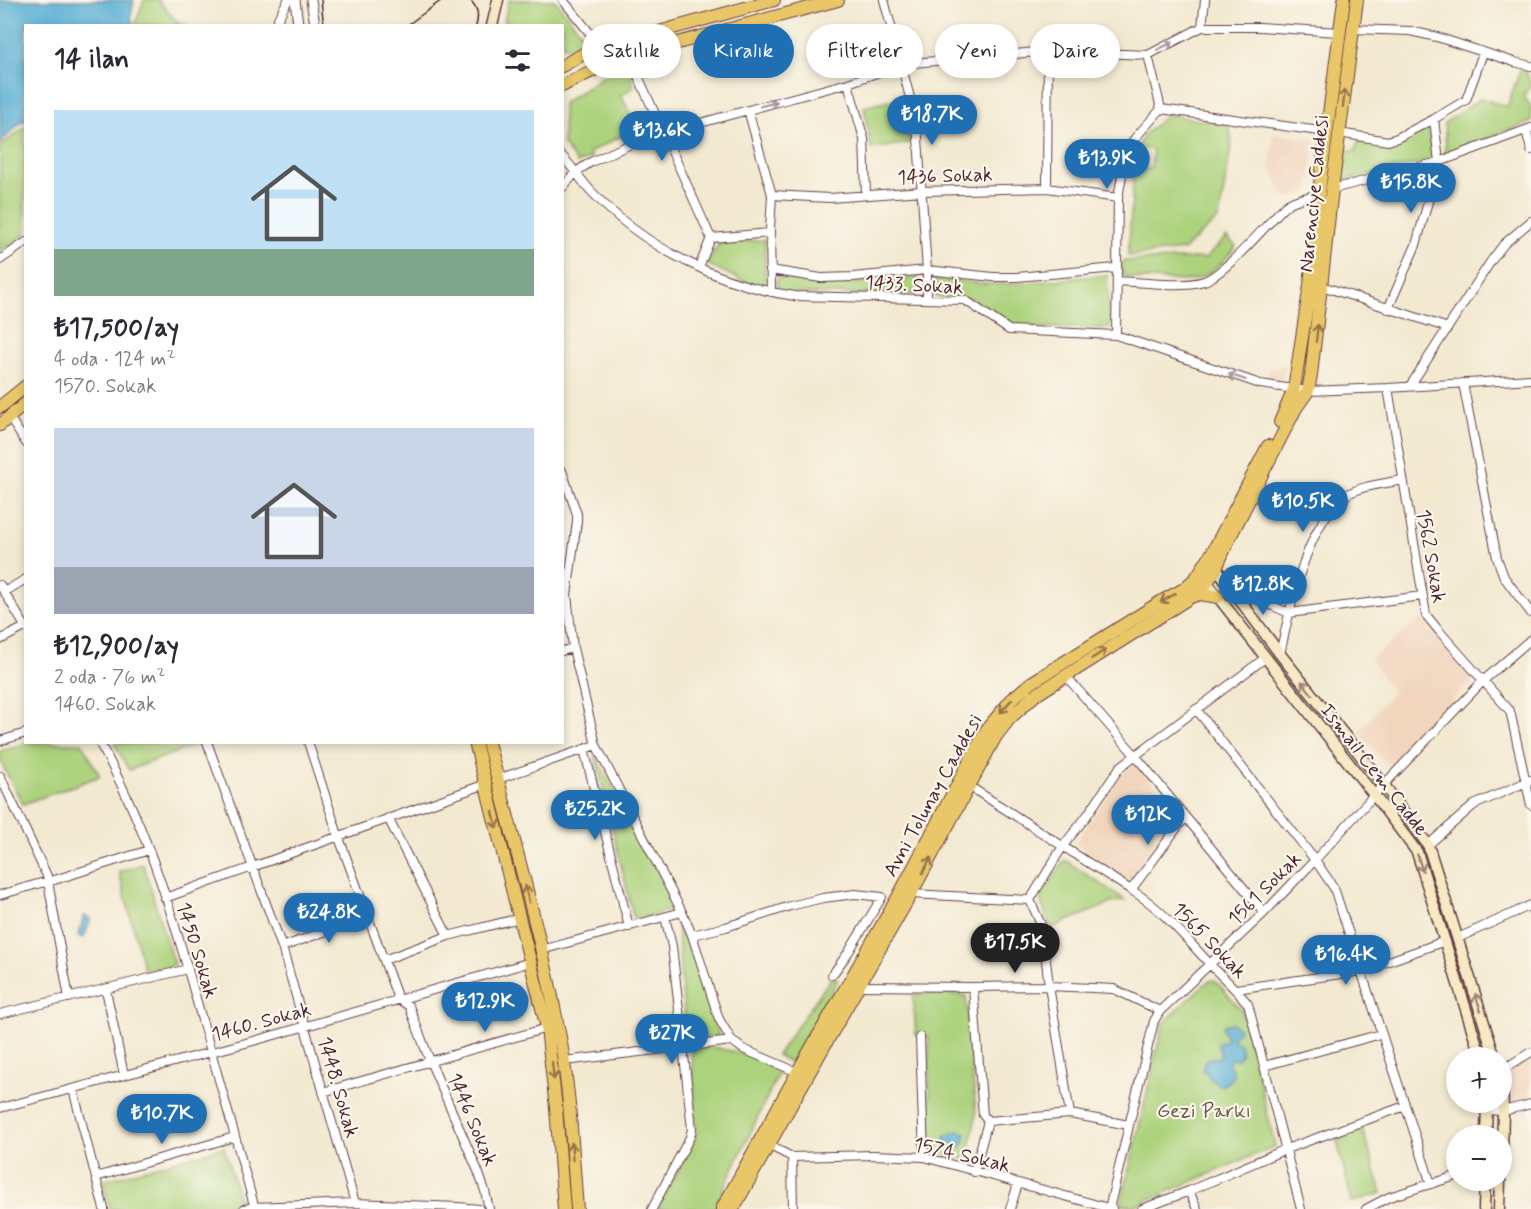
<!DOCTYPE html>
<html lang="tr">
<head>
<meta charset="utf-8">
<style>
  :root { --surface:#fff; --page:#f2f2f3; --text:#2b2b33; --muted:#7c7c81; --accent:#1f6fb2 }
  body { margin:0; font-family:Mynerve,sans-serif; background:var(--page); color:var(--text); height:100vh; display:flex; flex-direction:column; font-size:22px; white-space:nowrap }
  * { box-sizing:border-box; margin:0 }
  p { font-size:20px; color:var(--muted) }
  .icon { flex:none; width:33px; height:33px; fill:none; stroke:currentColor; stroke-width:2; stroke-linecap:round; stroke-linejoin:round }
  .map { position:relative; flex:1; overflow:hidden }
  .sheet { position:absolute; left:24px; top:24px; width:540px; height:720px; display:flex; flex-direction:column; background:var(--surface); border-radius:0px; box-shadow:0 3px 9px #0003 }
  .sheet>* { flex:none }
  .top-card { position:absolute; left:582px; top:24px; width:570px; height:54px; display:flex; gap:12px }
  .tools { position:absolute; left:1446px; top:1047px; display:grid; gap:12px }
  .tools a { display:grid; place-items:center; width:66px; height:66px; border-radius:50%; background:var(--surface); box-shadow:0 3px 9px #0003; font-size:30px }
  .price { position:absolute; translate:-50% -51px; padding:0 14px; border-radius:21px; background:var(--accent); color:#fff; font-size:20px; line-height:39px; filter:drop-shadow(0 2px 3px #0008) }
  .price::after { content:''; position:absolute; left:50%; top:36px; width:18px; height:14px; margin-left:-9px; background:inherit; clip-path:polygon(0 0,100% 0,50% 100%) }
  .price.selected { background:#222; color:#fff }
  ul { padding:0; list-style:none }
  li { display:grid; align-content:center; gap:12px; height:318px; padding:0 30px }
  li span { display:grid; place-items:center; height:186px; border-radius:0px; color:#555 }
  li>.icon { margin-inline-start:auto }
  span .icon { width:108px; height:108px; fill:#fffc; stroke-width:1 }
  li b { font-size:26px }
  h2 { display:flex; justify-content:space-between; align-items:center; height:72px; padding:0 30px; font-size:26px }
  .tag { padding:0 21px; border-radius:27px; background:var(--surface); box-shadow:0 3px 9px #0003; font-size:21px; line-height:54px }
  .tag.selected { background:var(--accent); color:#fff }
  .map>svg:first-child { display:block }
  .built { fill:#f1d5bd }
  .green { fill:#acd27c; stroke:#7b7854; stroke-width:1.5 }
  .water { fill:#57afd4; stroke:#506780; stroke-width:1.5 }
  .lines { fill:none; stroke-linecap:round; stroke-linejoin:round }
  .minor-casing { stroke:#633d44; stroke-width:10 }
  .tertiary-casing { stroke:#633d44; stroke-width:11 }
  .secondary-casing { stroke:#633d44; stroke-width:13 }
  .primary-casing { stroke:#633d44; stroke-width:14 }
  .minor { stroke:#fff; stroke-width:8 }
  .tertiary { stroke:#fff; stroke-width:9 }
  .secondary { stroke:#f6e9c3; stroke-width:10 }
  .primary { stroke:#e9c769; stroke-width:12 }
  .tram { stroke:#4a1f2b; stroke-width:1.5 }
  .oneway { stroke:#ae9aa0 }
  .oneway2 { stroke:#9a734a }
  .oneway3 { stroke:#a08477 }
  .labels { text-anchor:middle; stroke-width:4.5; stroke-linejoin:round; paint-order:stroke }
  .street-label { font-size:20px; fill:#4a1f2b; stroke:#fbf7ec }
  .park-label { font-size:20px; fill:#675543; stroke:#fbf7ec }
</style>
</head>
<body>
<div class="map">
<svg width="1531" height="1209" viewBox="0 0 1531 1209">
  <rect width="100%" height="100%" fill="#fbf7ec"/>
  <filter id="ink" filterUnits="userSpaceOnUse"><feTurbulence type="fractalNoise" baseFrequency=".0167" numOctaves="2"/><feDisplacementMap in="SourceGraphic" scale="12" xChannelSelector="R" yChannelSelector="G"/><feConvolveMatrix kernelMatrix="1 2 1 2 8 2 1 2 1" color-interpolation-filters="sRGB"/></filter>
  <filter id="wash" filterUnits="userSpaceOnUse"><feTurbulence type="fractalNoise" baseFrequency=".008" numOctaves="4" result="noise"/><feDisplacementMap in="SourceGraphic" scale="24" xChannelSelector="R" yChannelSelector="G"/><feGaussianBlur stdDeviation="1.35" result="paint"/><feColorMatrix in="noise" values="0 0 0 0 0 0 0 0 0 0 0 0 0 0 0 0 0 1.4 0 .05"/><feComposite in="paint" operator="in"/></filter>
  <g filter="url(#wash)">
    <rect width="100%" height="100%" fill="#f3e9d1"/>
    <path class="built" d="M1274,134L1315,139L1308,193L1286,199L1270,167Z
      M1281,364L1286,366L1282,379L1280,381H1276L1267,379L1271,366L1279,369Z
      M1422,618L1474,679L1389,767L1358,732L1393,693L1370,659Z
      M1137,763L1178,815L1131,882L1075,843L1125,771Z
      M1531,1052V1104L1503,1111L1502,1070Z"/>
    <path class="green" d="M144,0H158L179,24L188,25H135Z
      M509,0H555L588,41L574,51L563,46L562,26L515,25L504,21Z
      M628,68L634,87L621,95L637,128L590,152L591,158L577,163L563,145V103L607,74Z
      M1520,70L1526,71L1531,85L1523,96L1531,106V122L1443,155L1446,145L1444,123L1481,98L1507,107Z
      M901,98L910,143L871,149L864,107Z
      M1168,114L1198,120L1228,123L1232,141L1219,218L1183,250L1128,256L1134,169H1151L1153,150L1138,147L1144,135Z
      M25,127V234L0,252V146Z
      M1428,128L1432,160L1343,181L1345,150L1356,151L1358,141L1390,146Z
      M1226,237L1236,246C1225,260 1212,276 1193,280C1181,282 1167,280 1155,279C1145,279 1132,280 1123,275L1121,265L1123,262L1125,261L1206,258Z
      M765,240V287H756L709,265V260L720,242Z
      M1107,275L1110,328H1021L1011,325L972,299L936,297L934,278L984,284L1024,283Z
      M778,277L812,283H854L918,277L920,294H790L780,291L776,283Z
      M204,742L129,770L114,743Z
      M30,743H82L100,776L23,804L0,761V751Z
      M595,755L661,875L676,908L634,920Z
      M1065,860L1125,900L1111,903L1051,928L1041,902V893Z
      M143,864L174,965L145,973L119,872Z
      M682,921L719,1036L687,1041L682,992L677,923Z
      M832,977L838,980L791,1063L777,1055Z
      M1215,980L1242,1011L1275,1146L1134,1206L1121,1204L1163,1024L1202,986L1209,981Z
      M946,993L966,996L976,1115L968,1160L932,1150L930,1147L929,1037L916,1035L913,995Z
      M714,1047L725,1050L747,1054L780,1070L714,1209H658L697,1132L691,1051Z
      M1362,1128L1382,1193L1352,1202L1336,1137Z
      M224,1147L240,1203L215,1209H110L103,1181Z"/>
    <path class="water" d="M0,0H134L131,17L133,23L132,25L26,26L25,122L22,121L0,143Z
      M84,916L91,919L84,938L78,936Z
      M1232,1023L1239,1029L1238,1033L1234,1036L1233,1039L1235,1042L1240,1044L1242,1053L1238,1059H1231L1229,1063V1066C1239,1074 1229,1084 1219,1086L1210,1079L1206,1072L1203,1071C1201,1060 1209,1056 1219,1058L1221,1054L1218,1047V1043L1225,1041L1227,1037L1222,1029L1224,1025Z
      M959,1131L966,1134L963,1145L961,1146L954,1144L948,1145L944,1142L946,1135Z"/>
  </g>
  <g filter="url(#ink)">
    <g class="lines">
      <defs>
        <path id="minor" d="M563,0L602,48
          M884,0L917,124L927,270V299
          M274,26L288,0
          M1202,27L1205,0
          M1353,29L1410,31L1437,37L1514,62L1531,66
          M629,56L711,238L699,267
          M848,83L864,139L866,195
          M1161,109L1327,132
          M748,110L772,195L770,229L771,292
          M1526,130L1531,150
          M1339,133L1388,141L1397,138L1434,119L1466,100L1483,53
          M562,156C572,167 581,180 591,191C643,247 721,286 795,296L965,300L1009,330L1116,335L1260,384L1308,391L1388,388L1531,379
          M562,188L576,172L591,162L631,144L663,133L848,83L902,64L1048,51L1148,55L1202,27H1260L1339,32
          M1047,188L1048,51
          M1332,189L1439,162L1531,128
          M772,195L830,198L922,191L1047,188L1118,198
          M711,238L770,233
          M0,260L26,242
          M770,270L821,278L853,277L927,270L993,277H1017L1116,268
          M1117,281C1141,282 1181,288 1204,281C1222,275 1255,238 1269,223C1275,217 1281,209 1288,204C1297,198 1310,197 1319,194
          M1322,286L1448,328
          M1388,309L1416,245L1439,162L1434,119
          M1116,335L1118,198L1126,152L1135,138L1161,109L1148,55
          M1463,383L1497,558L1504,577L1531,613
          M1410,386L1491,261L1504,244L1531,221
          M1388,388L1426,615L1440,632L1510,711L1531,805
          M9,417L26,443
          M562,471L577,514V521L567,595L573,648L594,737L596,745L682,912L692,935L719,1019L732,1041L743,1049L797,1072
          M0,585L26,628
          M4,592L26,579
          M1237,596L1245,594L1289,613L1422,596
          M0,640L25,627
          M562,651L573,648
          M1280,654C1290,609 1306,524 1345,496C1361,485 1384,484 1402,480
          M1065,675L1135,755L1264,913
          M1196,709L1315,860L1334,888L1431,1184
          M0,741L26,733
          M99,742C148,828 176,925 202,1020C220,1083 238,1146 255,1209
          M207,742L282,947L355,1203
          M308,742L338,835L398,999L409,1006L430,1061L478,1171L485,1191L489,1209
          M584,749L629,927
          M0,776L47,876L69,998
          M498,779L596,745
          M969,786L1131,890C1162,908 1185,938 1209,963C1222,977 1236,989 1248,1004L1301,1209
          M388,818L448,936
          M1428,845L1474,805L1531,780
          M1131,890L1185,817
          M911,894L1030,900
          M0,895L41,883L48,882L149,850
          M165,898L486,784
          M1030,900L1063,846L1086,817L1120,767L1265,658
          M1030,900L1042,927L1049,986L1070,1114
          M692,935L726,927L790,906L823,898L855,894L882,897L848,953L832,975
          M1458,938L1531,905
          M282,947L368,916
          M541,950L682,912
          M384,960L448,936L520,918
          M859,986L973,987L1049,986L1114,989L1160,1011
          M973,987L983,1115L988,1121L974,1172
          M1236,989L1361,971L1445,941
          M106,990L124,1075
          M0,1014L188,969
          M920,1037L924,1157
          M564,1061L732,1041
          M1264,1066L1381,1034
          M1502,1070L1531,1052
          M73,1089L104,1209
          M323,1092L547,1028
          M0,1108L257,1040L531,962
          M1487,1110L1503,1111L1531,1104
          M988,1121L1070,1114L1129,1125
          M768,1145L792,1157L874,1155L924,1157L1112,1209
          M792,1157L793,1209
          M96,1177L234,1137
          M1189,1191L1197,1209
          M244,1209L254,1207L355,1203L458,1207L479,1209
          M652,1209L690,1137L692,1129L672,946L665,917
          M1010,1209L1018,1184
          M1109,1209L1154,1021L1160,1011L1264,913L1315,860L1374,795L1484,680L1531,639
          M1142,1209L1189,1191L1286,1149L1405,1106
          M1366,1209L1389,1197L1456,1176"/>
        <path id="tertiary" d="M295,0L298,24
          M311,0L315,24"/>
        <path id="secondary" d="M492,26L498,0
          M1216,568L1280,654L1384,785L1428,845L1495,1058
          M1205,575L1207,583L1218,597L1374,795L1417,852L1481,1058
          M1502,1077L1503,1111L1502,1156
          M1486,1136L1487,1102
          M1484,1209L1485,1180
          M1499,1209L1500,1180"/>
        <path id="primary" d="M562,66L587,52L774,0
          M562,86L610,62L629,56L838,0
          M0,407L26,386
          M1280,422L1294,389L1310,285L1321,175L1344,0
          M0,425L26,403
          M1190,597L1200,594L1218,597
          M475,742L547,1028L556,1108L564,1209
          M488,742C512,835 539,928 557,1022C570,1084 572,1147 577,1209
          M722,1209L801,1066L898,897L987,729L1013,698L1031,683L1162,601L1184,589L1196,578L1212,553L1268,446
          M733,1209L810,1071L911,894L996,736L1010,718L1034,696L1189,598L1207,583L1216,568L1230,537L1296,408L1308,391L1311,375L1332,189L1357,0"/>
      </defs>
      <use href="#minor" class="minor-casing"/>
      <use href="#tertiary" class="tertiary-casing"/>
      <use href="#secondary" class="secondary-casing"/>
      <use href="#primary" class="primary-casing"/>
      <use href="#minor" class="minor"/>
      <use href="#tertiary" class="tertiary"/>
      <use href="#secondary" class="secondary"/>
      <use href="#primary" class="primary"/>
      <path class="tram" d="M321,0L323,19L326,26
        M470,0C478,8 479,15 476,26
        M406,26L442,0"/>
    </g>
    <defs><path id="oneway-shaft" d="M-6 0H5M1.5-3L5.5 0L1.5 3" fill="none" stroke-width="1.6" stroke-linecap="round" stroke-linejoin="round" transform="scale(1.5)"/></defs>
    <g class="oneway">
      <use href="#oneway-shaft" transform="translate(1165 46) rotate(-27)"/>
      <use href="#oneway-shaft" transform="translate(769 104) rotate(-15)"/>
      <use href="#oneway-shaft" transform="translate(1237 377) rotate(-162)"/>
    </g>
    <g class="oneway2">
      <use href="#oneway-shaft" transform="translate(1344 98) rotate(-83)"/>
      <use href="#oneway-shaft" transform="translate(1317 333) rotate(-83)"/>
      <use href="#oneway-shaft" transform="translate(1168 598) rotate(150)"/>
      <use href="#oneway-shaft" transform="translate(1099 654) rotate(-32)"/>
      <use href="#oneway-shaft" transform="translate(1006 706) rotate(131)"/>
      <use href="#oneway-shaft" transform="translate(495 820) rotate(76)"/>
      <use href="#oneway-shaft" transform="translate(927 865) rotate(-62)"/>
      <use href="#oneway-shaft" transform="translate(527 894) rotate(-104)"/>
      <use href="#oneway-shaft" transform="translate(553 1071) rotate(83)"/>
      <use href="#oneway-shaft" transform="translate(572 1151) rotate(-94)"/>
    </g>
    <g class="oneway3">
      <use href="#oneway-shaft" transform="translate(1307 688) rotate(-129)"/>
      <use href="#oneway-shaft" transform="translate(1420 863) rotate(72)"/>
      <use href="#oneway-shaft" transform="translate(1478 1002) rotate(-108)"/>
    </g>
  </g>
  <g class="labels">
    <g class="street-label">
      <text transform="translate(945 175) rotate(-2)" y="7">1436 Sokak</text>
      <text transform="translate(1313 193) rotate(-84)" y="7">Narenciye Caddesi</text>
      <text transform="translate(914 284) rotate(3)" y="7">1433. Sokak</text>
      <text transform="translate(1432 556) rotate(80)" y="7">1562 Sokak</text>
      <text transform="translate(1375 769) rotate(52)" y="7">Ismail Cem Cadde</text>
      <text transform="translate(932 795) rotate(-61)" y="7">Avni Tolunay Caddesi</text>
      <text transform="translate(1264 888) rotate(-45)" y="7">1561 Sokak</text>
      <text transform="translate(1210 940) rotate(46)" y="7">1565 Sokak</text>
      <text transform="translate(198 950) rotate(73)" y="7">1450 Sokak</text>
      <text transform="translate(261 1021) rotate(-15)" y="7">1460. Sokak</text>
      <text transform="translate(339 1087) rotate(74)" y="7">1448. Sokak</text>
      <text transform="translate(473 1119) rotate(67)" y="7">1446 Sokak</text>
      <text transform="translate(962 1154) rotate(13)" y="7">1574 Sokak</text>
    </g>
    <g class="park-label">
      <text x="1204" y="1117">Gezi Parkı</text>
    </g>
  </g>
</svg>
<div class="tools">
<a>+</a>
<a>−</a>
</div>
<b class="price" style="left:932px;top:146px">₺18.7K</b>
<b class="price" style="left:662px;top:162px">₺13.6K</b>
<b class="price" style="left:1107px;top:190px">₺13.9K</b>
<b class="price" style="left:1411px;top:214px">₺15.8K</b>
<b class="price" style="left:1303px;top:533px">₺10.5K</b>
<b class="price" style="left:1263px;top:616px">₺12.8K</b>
<b class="price" style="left:595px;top:841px">₺25.2K</b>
<b class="price" style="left:1148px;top:846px">₺12K</b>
<b class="price" style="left:329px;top:944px">₺24.8K</b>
<b class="price selected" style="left:1015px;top:974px">₺17.5K</b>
<b class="price" style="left:1346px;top:986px">₺16.4K</b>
<b class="price" style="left:485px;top:1033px">₺12.9K</b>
<b class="price" style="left:672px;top:1065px">₺27K</b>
<b class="price" style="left:162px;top:1145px">₺10.7K</b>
<div class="top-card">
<a class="tag">Satılık</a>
<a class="tag selected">Kiralık</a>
<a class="tag">Filtreler</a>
<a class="tag">Yeni</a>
<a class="tag">Daire</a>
</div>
<section class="sheet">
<h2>14 ilan<svg class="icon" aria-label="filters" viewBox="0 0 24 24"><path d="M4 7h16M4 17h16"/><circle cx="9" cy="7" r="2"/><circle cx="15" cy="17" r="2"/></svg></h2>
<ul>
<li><span style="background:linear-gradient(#bfe0f5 75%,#7fa58c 0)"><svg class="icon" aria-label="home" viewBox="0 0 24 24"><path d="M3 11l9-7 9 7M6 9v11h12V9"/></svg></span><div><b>₺17,500/ay</b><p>4 oda · 124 m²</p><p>1570. Sokak</p></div></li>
<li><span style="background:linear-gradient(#c9d6e8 75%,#9aa5b1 0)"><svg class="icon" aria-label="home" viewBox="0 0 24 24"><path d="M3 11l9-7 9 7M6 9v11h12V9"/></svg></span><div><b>₺12,900/ay</b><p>2 oda · 76 m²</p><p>1460. Sokak</p></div></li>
</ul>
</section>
</div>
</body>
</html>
